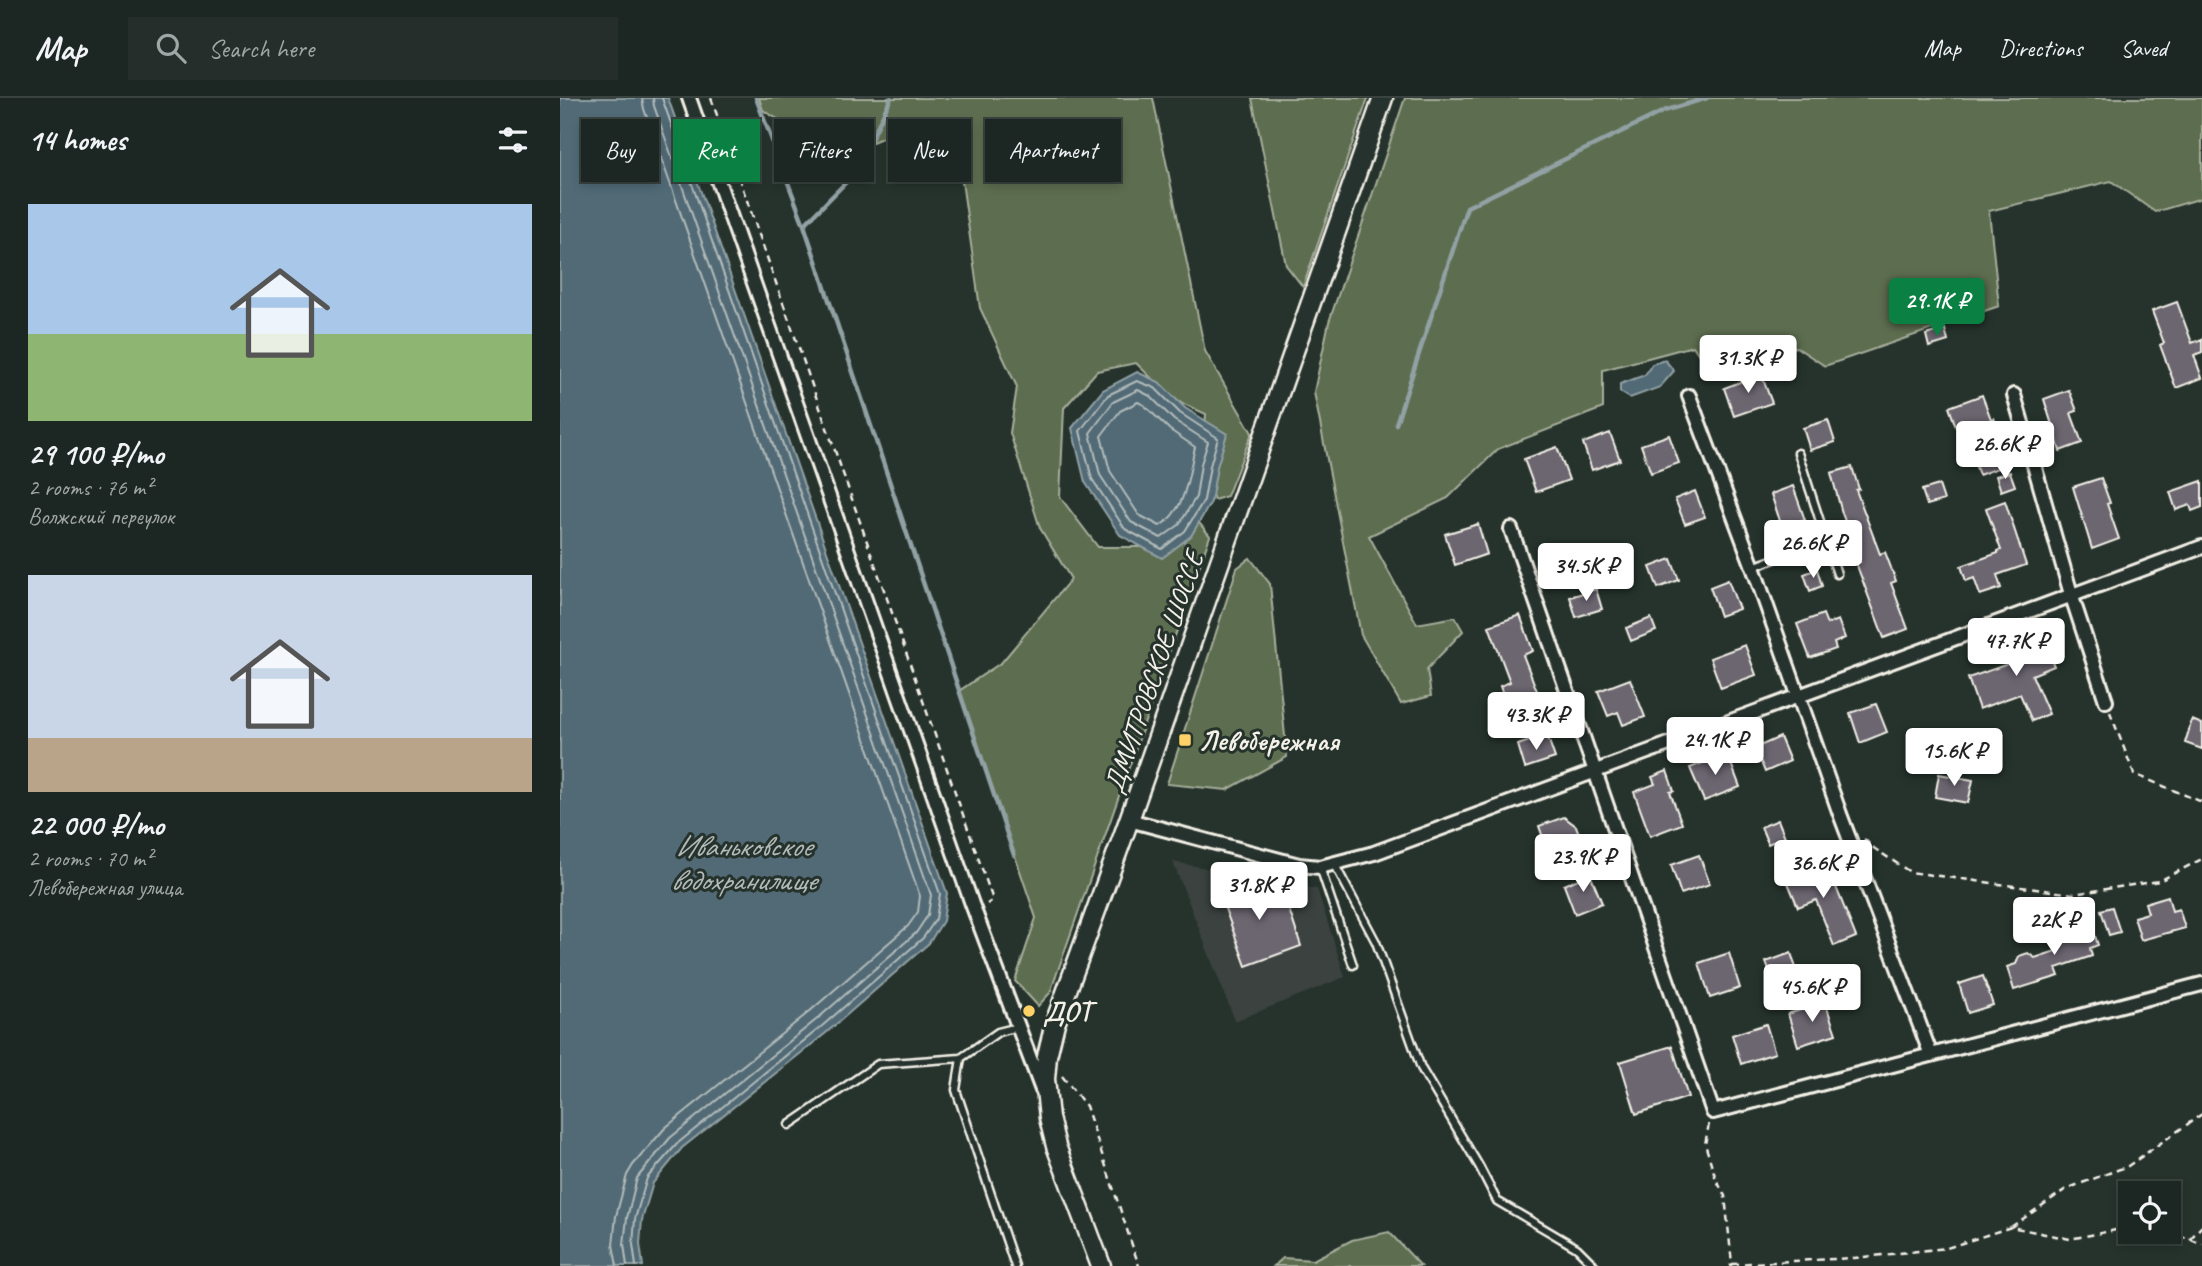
<!DOCTYPE html>
<html lang="en">
<head>
<meta charset="utf-8">
<style>
  :root { --surface:#1c2622; --page:#252e2a; --text:#f1f3f6; --muted:#a0a5a5; --line:#3a4340; --accent:#0b8043 }
  body { margin:0; font-family:Caveat,sans-serif; background:var(--page); color:var(--text); height:100vh; display:flex; flex-direction:column; font-size:26px; white-space:nowrap }
  * { box-sizing:border-box; margin:0 }
  p { font-size:23px; color:var(--muted) }
  .icon { flex:none; width:38px; height:38px; fill:none; stroke:currentColor; stroke-width:2; stroke-linecap:round; stroke-linejoin:round }
  .map { position:relative; flex:1; overflow:hidden }
  .drawer { display:flex; flex-direction:column; background:var(--surface); width:560px }
  .drawer>* { flex:none }
  .top-card { position:absolute; left:21px; top:21px; width:665px; height:63px; display:flex; gap:14px }
  .tools { position:absolute; left:1558px; top:1083px; display:grid; gap:14px }
  .tools a { display:grid; place-items:center; width:63px; height:63px; border-radius:0px; background:var(--surface); box-shadow:0 4px 10px #0003,0 0 0 2px var(--line); font-size:35px }
  .price { position:absolute; translate:-50% -60px; padding:0 16px; border-radius:7px; background:#fff; color:#222; font-size:23px; line-height:46px; filter:drop-shadow(0 2px 4px #0008) }
  .price::after { content:''; position:absolute; left:50%; top:42px; width:21px; height:16px; margin-left:-10px; background:inherit; clip-path:polygon(0 0,100% 0,50% 100%) }
  .price.active { background:var(--accent); color:#fff }
  ul { padding:0; list-style:none }
  li { display:grid; align-content:center; gap:14px; height:371px; padding:0 28px }
  li span { display:grid; place-items:center; height:217px; border-radius:0px; color:#555 }
  li>.icon { margin-inline-start:auto }
  span .icon { width:126px; height:126px; fill:#fffc; stroke-width:1 }
  li b { font-size:30px }
  h2 { display:flex; justify-content:space-between; align-items:center; height:84px; padding:0 28px; font-size:30px }
  .pill { padding:0 24px; border-radius:0px; background:var(--surface); box-shadow:0 4px 10px #0003,0 0 0 2px var(--line); font-size:24px; line-height:63px }
  .pill.active { background:var(--accent); color:#fff }
  header { display:flex; align-items:center; gap:42px; box-sizing:border-box; height:98px; padding:0 35px; background:var(--surface); border-bottom:2px solid var(--line) }
  header strong { font-size:33px }
  nav { display:flex; gap:38px; margin-inline-start:auto; font-size:24px }
  .search { width:490px; height:63px; background:var(--page); display:flex; align-items:center; gap:18px; box-sizing:border-box; padding:0 24px; border-radius:0px; color:var(--muted); font-size:26px }
  main { display:flex; flex:1; min-height:0 }
  .map>svg:first-child { display:block }
  .built { fill:#3b4241 }
  .green { fill:#5d6d50; stroke:#a8af9c; stroke-width:2 }
  .water { fill:#516b76; stroke:#92a1a4; stroke-width:2 }
  .lines { fill:none; stroke-linecap:round; stroke-linejoin:round }
  .shore { stroke:#b3bbba; stroke-width:2 }
  .stream { stroke:#92a1a4; stroke-width:4.5 }
  .building { fill:#6c6671; stroke:#f4f1e8; stroke-width:2 }
  .lane-casing { stroke:#f4f1e8; stroke-width:11 }
  .street-casing { stroke:#f4f1e8; stroke-width:18 }
  .secondary-casing { stroke:#f4f1e8; stroke-width:23 }
  .path { stroke:#f4f1e8; stroke-width:2.5; stroke-dasharray:7 5; stroke-linecap:butt }
  .lane { stroke:#26332d; stroke-width:6 }
  .street { stroke:#26332d; stroke-width:12 }
  .secondary { stroke:#26332d; stroke-width:18 }
  .poi-dot { fill:#ffd166; stroke:#26332d; stroke-width:2.5 }
  .labels { text-anchor:middle; stroke-width:6; stroke-linejoin:round; paint-order:stroke }
  .street-label { font-size:28px; fill:#f4f1e8; stroke:#26332d }
  .poi-label { font-size:28px; font-weight:bold; fill:#f4f1e8; stroke:#26332d; text-anchor:start }
  .water-label { font-size:30px; font-style:italic; fill:#b3bbba; stroke:#26332d }
</style>
</head>
<body>
<header>
<strong>Map</strong>
<div class="search"><svg class="icon" aria-label="search" viewBox="0 0 24 24"><circle cx="10" cy="10" r="6"/><path d="M15 15l6 6"/></svg>Search here</div>
<nav><a>Map</a><a>Directions</a><a>Saved</a></nav>
</header>
<main>
<section class="drawer">
<h2>14 homes<svg class="icon" aria-label="filters" viewBox="0 0 24 24"><path d="M4 7h16M4 17h16"/><circle cx="9" cy="7" r="2"/><circle cx="15" cy="17" r="2"/></svg></h2>
<ul>
<li><span style="background:linear-gradient(#a9c7e8 60%,#8fb573 0)"><svg class="icon" aria-label="home" viewBox="0 0 24 24"><path d="M3 11l9-7 9 7M6 9v11h12V9"/></svg></span><div><b>29 100 ₽/mo</b><p>2 rooms · 76 m²</p><p>Волжский переулок</p></div></li>
<li><span style="background:linear-gradient(#c9d6e8 75%,#b9a48a 0)"><svg class="icon" aria-label="home" viewBox="0 0 24 24"><path d="M3 11l9-7 9 7M6 9v11h12V9"/></svg></span><div><b>22 000 ₽/mo</b><p>2 rooms · 70 m²</p><p>Левобережная улица</p></div></li>
</ul>
</section>
<div class="map">
<svg width="1642" height="1168" viewBox="0 0 1642 1168">
  <rect width="100%" height="100%" fill="#26332d"/>
  <filter id="ink" filterUnits="userSpaceOnUse"><feTurbulence type="fractalNoise" baseFrequency=".0143" numOctaves="2"/><feDisplacementMap in="SourceGraphic" scale="14" xChannelSelector="R" yChannelSelector="G"/><feConvolveMatrix kernelMatrix="1 2 1 2 8 2 1 2 1" color-interpolation-filters="sRGB"/></filter>
  <g filter="url(#ink)">
    <path class="built" d="M613,764L757,791L785,879L675,923Z"/>
    <path class="green" d="M199,0H593L645,253L692,335L667,398L654,402L642,369L646,316L613,301L576,265L537,273L504,310L500,399L538,449H615L636,421L650,438L490,895L478,908L455,883L476,820L399,593L442,564L511,481L480,430L450,335L457,289L420,210L397,48L360,24L310,45L271,54L203,12Z
      M692,0H808L743,189L726,167Z
      M845,0H1642V100L1595,114L1551,83L1429,113L1439,208L1265,268L1236,249L1148,270L1133,248L1043,272V310L938,351L888,400L809,438L857,526L895,519L903,533L867,571L871,598L841,606L801,537L754,294L769,224Z
      M690,460L710,486L727,659L667,692L607,686L677,470Z
      M829,1134L861,1168H714L723,1160L753,1162L792,1142Z"/>
    <path class="water" d="M0,0H108L387,795L383,823L369,845L266,935L122,1050L93,1085L82,1122L80,1146L83,1168H0Z
      M1105,262L1114,273L1100,289L1070,300L1060,294V286L1085,277L1092,266Z
      M577,274L599,284L625,310L667,336L657,369L651,404L631,438L602,460L560,437L525,384L512,330L543,292Z"/>
    <g class="lines">
      <path class="shore" d="M577,283L595,290L620,315L658,340L650,368L644,402L625,433L602,451L565,431L532,381L520,333L548,297Z
        M578,292L590,298L614,322L648,344L641,366L636,399L619,427L601,440L571,424L540,377L530,335L553,304Z
        M578,304L584,307L610,332L635,349C628,377 627,411 600,428L579,417L550,373L541,338L560,313Z
        M57,1168L53,1147L56,1118L67,1077L73,1067L105,1030L249,914L348,828L358,814L360,798L84,11L82,0
        M67,1168L64,1146L67,1120L77,1080L110,1040L256,922L356,835L368,817L371,797L94,8L93,0
        M76,1168L73,1146L75,1121L87,1080L118,1045L261,929L363,840L376,821L380,796L102,0"/>
      <path class="stream" d="M196,0L244,127L454,757
        M244,127L295,75L331,0
        M836,326L907,109L1104,13L1147,0"/>
    </g>
    <path class="building" d="M1617,204L1632,245L1642,241V254L1634,257L1642,280L1616,290L1600,247L1604,245L1592,213Z
      M1385,231L1388,243L1369,249L1366,237Z
      M1201,276L1212,305L1174,318L1164,290Z
      M1509,292L1517,313L1511,315L1522,345L1500,353L1484,301Z
      M1422,297L1431,321L1434,320L1441,340L1422,347L1413,323L1396,329L1389,309Z
      M1268,322L1275,344L1250,352L1243,330Z
      M1050,335L1060,362L1032,372L1023,345Z
      M1109,337L1119,365L1091,375L1081,347Z
      M997,349L1009,382L976,394L964,361Z
      M1431,350L1438,370L1419,377L1412,357Z
      M1292,369L1299,391L1296,392L1320,456L1325,454L1336,483L1331,485L1348,531L1324,540L1296,465L1300,464L1282,415L1271,375Z
      M1450,374L1455,388L1441,393L1436,378Z
      M1541,380L1550,405L1547,406L1559,441L1532,451L1513,389Z
      M1642,383V409L1632,413L1630,407L1616,412L1610,394Z
      M1379,387L1384,402L1367,407L1362,392Z
      M1233,388L1245,422L1222,429L1211,396Z
      M1135,393L1145,419L1125,426L1115,401Z
      M1445,403L1466,467L1437,477L1441,490L1420,497L1414,480L1406,483L1401,468L1438,455V453L1441,452L1426,410Z
      M918,426L927,456L895,467L885,436Z
      M1111,461L1119,482L1098,490L1090,469Z
      M1257,471L1262,488L1250,493L1244,476Z
      M1168,482L1179,511L1160,518L1150,489Z
      M1036,491L1042,511L1016,519L1010,499Z
      M1263,516L1267,526L1278,522L1285,540L1274,545L1276,551L1250,560L1237,526Z
      M960,517L973,553L963,557L979,598L947,608L940,588L950,584L929,528Z
      M1091,520L1096,533L1071,543L1066,530Z
      M1481,537L1494,568L1472,577L1489,616L1472,623L1460,596L1419,611L1408,580L1448,566L1443,553Z
      M1185,547L1196,577L1161,590L1150,560Z
      M1070,581L1085,619L1063,627L1058,614L1048,618L1038,593Z
      M1316,606L1327,634L1300,645L1290,615Z
      M1632,622L1642,626V651L1625,645Z
      M987,637L995,660L965,670L958,647Z
      M1220,639L1230,663L1205,674L1195,650Z
      M1167,655L1180,689L1144,703L1130,670Z
      M1107,673L1114,693L1110,694L1122,726L1090,738L1074,694L1095,686L1092,679Z
      M1379,676L1413,682L1408,705L1375,699Z
      M1004,719L1016,728L1024,749L991,762L979,728Z
      M1218,722L1225,739L1208,746L1201,729Z
      M1139,757L1150,786L1121,796L1111,767Z
      M1266,764L1296,839L1274,848L1256,802L1238,809L1226,780Z
      M1030,776L1042,805L1015,816L1004,787Z
      M656,786L723,793L741,848L686,868Z
      M1608,798L1612,813L1619,811L1625,830L1581,842L1574,819L1588,815L1585,805Z
      M1552,809L1560,834L1549,837L1541,812Z
      M1521,823L1525,835L1533,832L1538,847L1530,850L1532,858L1496,870L1499,878L1454,892L1447,869L1456,866L1459,858L1468,855L1475,860L1499,852L1496,844L1501,842L1497,830Z
      M1169,855L1180,890L1150,900L1139,865Z
      M1231,855L1240,882L1216,891L1206,864Z
      M1423,878L1433,907L1408,915L1399,886Z
      M1265,904L1276,936L1238,948L1228,916Z
      M1206,926L1215,955L1181,966L1172,937Z
      M1112,948L1128,999L1076,1016L1060,964Z"/>
    <g class="lines">
      <defs>
        <path id="lane" d="M1238,355L1277,476
          M1193,469L1265,442
          M774,765L816,844L861,970L919,1068L937,1103L1017,1150L1035,1168
          M760,769L793,867
          M229,1027L318,966L401,960
          M455,1168L396,992L401,960L438,934L458,929"/>
        <path id="street" d="M129,0L412,806L482,992
          M1454,297L1511,496L1546,603
          M1129,298L1193,469L1280,716L1371,957
          M951,431L1153,1014L1642,886
          M569,722L739,767L760,769L814,755L1642,449"/>
        <path id="secondary" d="M541,1168L496,1048L489,1020L485,981L487,958L495,925L569,722L823,0"/>
      </defs>
      <use href="#lane" class="lane-casing"/>
      <use href="#street" class="street-casing"/>
      <use href="#secondary" class="secondary-casing"/>
      <path class="path" d="M151,0L433,802L427,806
        M1550,614L1574,676L1642,704
        M1304,741L1315,751L1350,774L1513,796L1599,783L1642,761
        M502,978L526,1008L579,1168
        M1149,1026L1145,1046L1156,1081L1165,1098L1172,1166L1170,1168
        M1451,1129L1506,1091L1568,1068L1642,1016
        M1608,1133L1642,1146
        M1630,1141L1642,1128
        M1172,1166L1294,1160L1387,1150L1451,1129L1510,1141L1561,1131H1570"/>
      <use href="#lane" class="lane"/>
      <use href="#street" class="street"/>
      <use href="#secondary" class="secondary"/>
    </g>
  </g>
  <g class="poi-dot">
    <rect x="618" y="635" width="14" height="14" rx="3.5"/>
    <circle cx="469" cy="913" r="7"/>
  </g>
  <g class="labels">
    <g class="street-label">
      <text transform="translate(593 574) rotate(-71)" y="10">ДМИТРОВСКОЕ ШОССЕ</text>
    </g>
    <g class="poi-label">
      <text x="639" y="652">Левобережная</text>
      <text x="483" y="923">ДОТ</text>
    </g>
    <g class="water-label">
      <text x="183" y="758">Иваньковское<tspan x="183" dy="34">водохранилище</tspan></text>
    </g>
  </g>
</svg>
<div class="tools">
<a><svg class="icon" aria-label="locate" viewBox="0 0 24 24"><circle cx="12" cy="12" r="6"/><path d="M12 2v4M12 18v4M2 12h4M18 12h4"/></svg></a>
</div>
<b class="price active" style="left:1377px;top:240px">29.1K ₽</b>
<b class="price" style="left:1188px;top:297px">31.3K ₽</b>
<b class="price" style="left:1445px;top:383px">26.6K ₽</b>
<b class="price" style="left:1253px;top:482px">26.6K ₽</b>
<b class="price" style="left:1026px;top:505px">34.5K ₽</b>
<b class="price" style="left:1456px;top:580px">47.7K ₽</b>
<b class="price" style="left:976px;top:654px">43.3K ₽</b>
<b class="price" style="left:1155px;top:679px">24.1K ₽</b>
<b class="price" style="left:1394px;top:690px">15.6K ₽</b>
<b class="price" style="left:1023px;top:796px">23.9K ₽</b>
<b class="price" style="left:1263px;top:802px">36.6K ₽</b>
<b class="price" style="left:699px;top:824px">31.8K ₽</b>
<b class="price" style="left:1494px;top:859px">22K ₽</b>
<b class="price" style="left:1252px;top:926px">45.6K ₽</b>
<div class="top-card">
<a class="pill">Buy</a>
<a class="pill active">Rent</a>
<a class="pill">Filters</a>
<a class="pill">New</a>
<a class="pill">Apartment</a>
</div>
</div>
</main>
</body>
</html>
